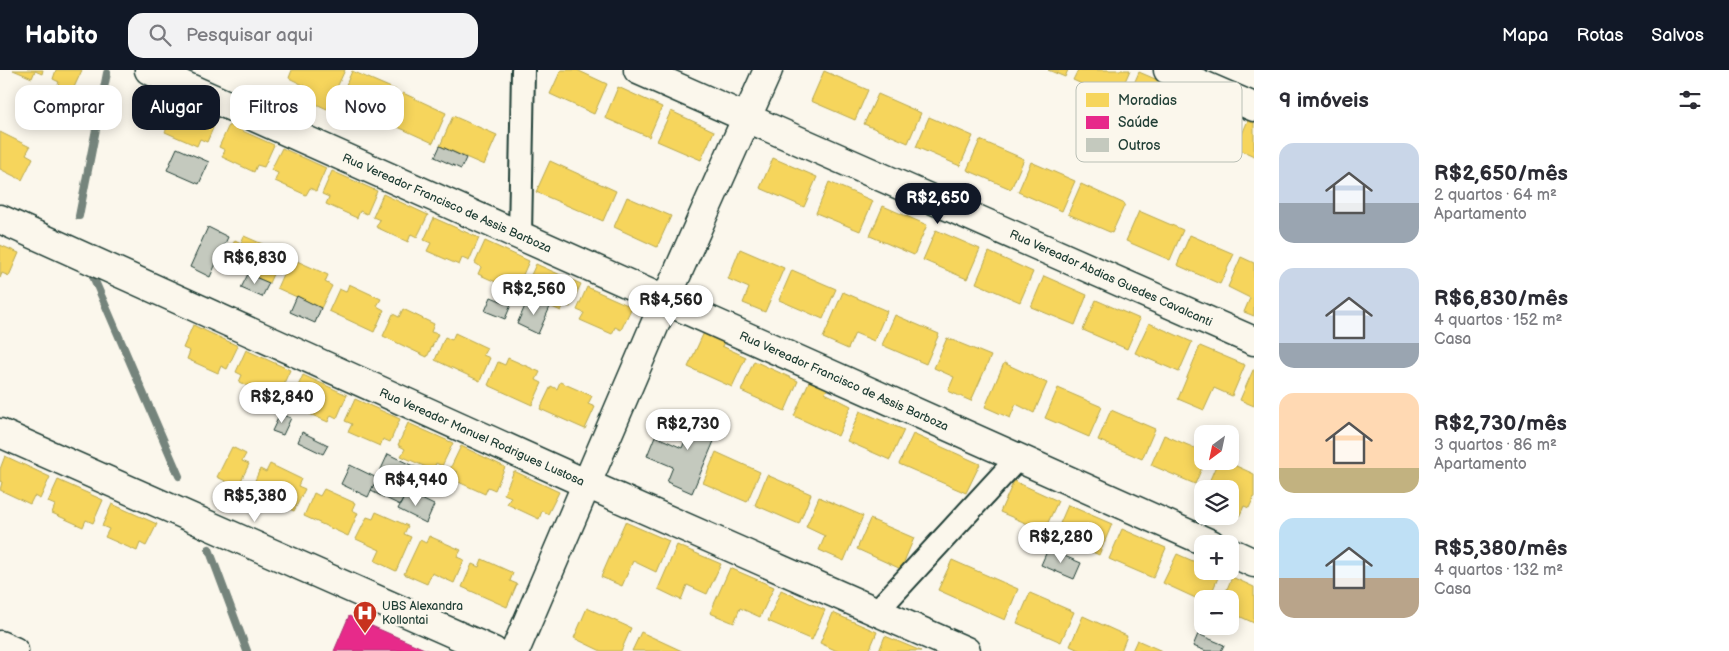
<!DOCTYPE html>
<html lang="pt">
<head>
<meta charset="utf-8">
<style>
  :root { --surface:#fff; --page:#f2f2f3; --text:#2b2b33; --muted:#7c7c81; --accent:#111827 }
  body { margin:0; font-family:"Balsamiq Sans",sans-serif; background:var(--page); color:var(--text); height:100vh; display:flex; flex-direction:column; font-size:19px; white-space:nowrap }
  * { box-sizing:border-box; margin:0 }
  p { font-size:16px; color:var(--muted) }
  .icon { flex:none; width:28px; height:28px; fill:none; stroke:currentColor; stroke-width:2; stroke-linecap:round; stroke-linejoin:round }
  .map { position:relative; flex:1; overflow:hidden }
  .sheet { display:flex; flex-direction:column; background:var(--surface); width:475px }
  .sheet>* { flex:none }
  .guide { position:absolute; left:15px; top:15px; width:475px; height:45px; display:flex; gap:10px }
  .needle { width:32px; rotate:213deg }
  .buttons { position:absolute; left:1194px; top:355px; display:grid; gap:10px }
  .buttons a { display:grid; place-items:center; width:45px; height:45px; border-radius:10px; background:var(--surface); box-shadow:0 2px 12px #0003; font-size:25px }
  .price { position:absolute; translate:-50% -42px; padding:0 11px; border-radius:18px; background:#fff; color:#222; font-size:16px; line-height:32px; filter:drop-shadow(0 1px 2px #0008) }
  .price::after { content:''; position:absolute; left:50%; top:30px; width:15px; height:11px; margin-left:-8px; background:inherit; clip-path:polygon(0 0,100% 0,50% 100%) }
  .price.on { background:var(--accent); color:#fff }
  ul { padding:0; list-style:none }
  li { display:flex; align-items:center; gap:15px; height:125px; padding:0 25px }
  li span { display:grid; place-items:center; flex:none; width:140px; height:100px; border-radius:15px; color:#555 }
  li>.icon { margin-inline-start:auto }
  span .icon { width:60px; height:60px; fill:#fffc; stroke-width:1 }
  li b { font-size:21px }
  h2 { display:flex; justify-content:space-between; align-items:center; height:60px; padding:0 25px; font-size:21px }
  .tag { padding:0 18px; border-radius:15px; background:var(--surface); box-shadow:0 2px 12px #0003; font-size:18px; line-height:45px }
  .tag.on { background:var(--accent); color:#fff }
  header { display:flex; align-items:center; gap:30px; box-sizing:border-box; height:70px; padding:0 25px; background:var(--accent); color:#fff }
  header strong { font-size:24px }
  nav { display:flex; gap:28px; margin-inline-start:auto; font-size:18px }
  .search { width:350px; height:45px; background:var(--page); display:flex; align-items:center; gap:12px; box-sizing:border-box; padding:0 18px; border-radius:15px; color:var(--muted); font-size:19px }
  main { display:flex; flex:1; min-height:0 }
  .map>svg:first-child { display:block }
  .homes { fill:#f6d55c; stroke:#b6a750 }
  .health { fill:#e7298a; stroke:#ab2f70 }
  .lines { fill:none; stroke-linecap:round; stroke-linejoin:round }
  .stream { stroke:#74847b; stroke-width:8 }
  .building { fill:#c4c9be; stroke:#1f3d34 }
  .pedestrian-casing { stroke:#1f3d34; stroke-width:26 }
  .minor-casing { stroke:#1f3d34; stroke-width:31 }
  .pedestrian { stroke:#fbf7ec; stroke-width:22 }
  .minor { stroke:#fbf7ec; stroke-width:28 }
  .labels { text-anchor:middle; stroke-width:5; stroke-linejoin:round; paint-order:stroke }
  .street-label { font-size:12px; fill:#1f3d34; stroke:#fbf7ec }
  .poi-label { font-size:12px; fill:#1f3d34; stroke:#fbf7ec; text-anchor:start }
  .key { fill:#fbf7ec; stroke:#b9bfb5; stroke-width:1 }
  .key-label { font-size:14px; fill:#1f3d34 }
</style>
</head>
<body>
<header>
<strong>Habito</strong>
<div class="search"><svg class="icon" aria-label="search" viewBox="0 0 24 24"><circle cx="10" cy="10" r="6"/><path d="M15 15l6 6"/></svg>Pesquisar aqui</div>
<nav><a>Mapa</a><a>Rotas</a><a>Salvos</a></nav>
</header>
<main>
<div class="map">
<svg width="1254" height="581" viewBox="0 0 1254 581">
  <rect width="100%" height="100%" fill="#fbf7ec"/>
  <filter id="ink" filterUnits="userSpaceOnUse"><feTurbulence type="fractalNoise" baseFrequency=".02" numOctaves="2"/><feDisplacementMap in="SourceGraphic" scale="10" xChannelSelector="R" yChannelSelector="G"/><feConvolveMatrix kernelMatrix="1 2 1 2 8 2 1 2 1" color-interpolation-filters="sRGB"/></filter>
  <g filter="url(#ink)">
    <path class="homes" d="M13,0H43L42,4L35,1L32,8Z
      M56,0H82L70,26L56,19L59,12L53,9Z
      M292,0H345L327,39L305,29L309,18L289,8Z
      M561,0H577L607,14L594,44L550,24Z
      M1048,0H1068L1065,7Z
      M1078,0H1130L1117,30L1073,10Z
      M352,1L396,20L383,50L339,31Z
      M824,1L868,20L855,50L811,31Z
      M1139,2L1183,21L1170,52L1126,32Z
      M618,17L662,37L649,67L605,48Z
      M403,23L446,43L433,73L389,53Z
      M878,24L921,43L908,73L864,54Z
      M172,29L217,49L207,72L200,69L197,76L165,62L169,54L162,52Z
      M671,41L714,61L701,90L657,71Z
      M453,46L497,65L484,95L440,76Z
      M929,47L973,66L960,96L916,77Z
      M1249,48L1254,50V86L1236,78Z
      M229,55L274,75L264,97L257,95L254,102L222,87L225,80L219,77Z
      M0,62L30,77L26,84L33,88L22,110L0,99Z
      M980,70L1024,89L1011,119L967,100Z
      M282,78L326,98L316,121L310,118L306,125L275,111L278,103L271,100Z
      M773,88L817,107L804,137L760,118Z
      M550,91L616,121L603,151L536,122Z
      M1031,92L1075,111L1062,141L1018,122Z
      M332,101L377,121L367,144L360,141L357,148L326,134L329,127L322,124Z
      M829,112L873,131L860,161L816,143Z
      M1081,114L1125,134L1112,163L1068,144Z
      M383,124L428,145L417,167L411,164L408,172L376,157L380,150L373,147Z
      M627,127L671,146L657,177L614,157Z
      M883,136L927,155L914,185L870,166Z
      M1139,141L1183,160L1170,190L1126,171Z
      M434,148L479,168L469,191L462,188L459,195L427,181L431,173L424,170Z
      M936,160L980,179L967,209L923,190Z
      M1190,165L1234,184L1220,214L1177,195Z
      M244,166L276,180L272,188L279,191L269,213L224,193L235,170L241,173Z
      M485,171L529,191L519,214L513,211L509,218L478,204L481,197L475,193Z
      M0,175L19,183L9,206L2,203L0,208Z
      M740,179L784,198L765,242L743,233L749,218L728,209Z
      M989,182L1033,202L1020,232L976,213Z
      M1241,187L1254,193V246L1244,242L1250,228L1228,217Z
      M297,191L328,205L325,212L332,216L321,238L277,218L287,195L294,198Z
      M536,194L581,214L570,237L564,234L561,241L529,227L533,220L526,216Z
      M792,200L836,219L823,249L779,230Z
      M1044,206L1087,225L1075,255L1031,237Z
      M349,214L381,229L377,236L384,240L374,262L329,241L339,219L346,222Z
      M587,217L632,237L621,260L615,257L612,264L580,250L584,243L577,240Z
      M843,222L887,241L874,271L855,263L848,279L823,268Z
      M1096,230L1140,249L1127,279L1083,260Z
      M403,239L434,254L431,262L438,264L427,287L383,266L393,244L399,247Z
      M895,245L939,264L926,294L882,275Z
      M1149,253L1192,272L1179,302L1135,283Z
      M193,255L238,276L227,299L221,296L218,303L187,289L190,281L183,278Z
      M706,258L727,267L722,276L746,287L732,317L688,297Z
      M455,263L487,278L483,285L490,288L480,311L435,290L445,267L452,270Z
      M947,268L991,286L971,331L948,321L954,307L934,298Z
      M1200,276L1245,295L1232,326L1214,318L1204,340L1178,329Z
      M246,280L290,300L280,322L274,319L270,327L239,312L242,305L236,302Z
      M508,288L540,302L536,310L542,313L532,335L488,315L498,292L505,295Z
      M754,291L798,311L785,341L741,321Z
      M1004,293L1047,313L1034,343L1016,334L1010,348L985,337Z
      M1253,300H1254V336L1240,330Z
      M303,305L347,325L337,348L331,345L328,352L296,338L299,330L293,327Z
      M811,307L829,315L825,323L851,336L838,366L794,346Z
      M560,312L592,326L588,334L595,337L585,359L540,339L551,316L557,319Z
      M1058,318L1102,337L1089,367L1045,348Z
      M355,329L400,349L390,372L383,369L380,376L348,362L352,354L345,351Z
      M1111,340L1155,359L1142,389L1098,370Z
      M860,341L904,360L890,390L847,371Z
      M408,353L453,373L442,396L436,393L433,400L401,386L405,379L398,375Z
      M913,364L980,394L966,423L899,394Z
      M1164,365L1202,381V391H1205L1195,414L1151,395Z
      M461,376L505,397L495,420L488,417L485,424L454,410L457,402L450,399Z
      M232,377L246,384L242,391L249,394L238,417L217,407Z
      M716,382L760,402L747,432L703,413Z
      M5,386L50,407L40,429L34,426L30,434L0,420L2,412L0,411V399Z
      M1218,391H1225L1254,404V427L1249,438L1244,436L1239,447L1230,444V419H1206Z
      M270,394L301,409L298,416L305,419L294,441L250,422L260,399L266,402Z
      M514,401L559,422L548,444L542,441L539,449L507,434L511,427L504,424Z
      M767,405L811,424L799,454L755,435Z
      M58,410L103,430L93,453L86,450L83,457L52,443L55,435L48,432Z
      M1014,411L1058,431L1044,461L1000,442Z
      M324,419L355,433L352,440L358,443L348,466L304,446L314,423L320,426Z
      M819,427L863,446L844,491L819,480L825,466L806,457Z
      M112,434L157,454L146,476L140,473L137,481L105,467L109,459L102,456Z
      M1068,435L1112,454L1099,485L1055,465Z
      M376,442L408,456L404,464L411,467L396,501L375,491L380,480L356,469L367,447L373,449Z
      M870,449L914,468L901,499L857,479Z
      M625,452L669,471L656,502L633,491L622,516L601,507Z
      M1122,459L1166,478L1153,508L1109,489Z
      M429,466L461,480L457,487L464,490L454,513L432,503L427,514L404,504L420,470L426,473Z
      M677,475L721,494L707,524L687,515L681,530L658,519Z
      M1177,484L1202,495V501L1220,503L1209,529H1202V531L1163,513Z
      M482,489L513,503L510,511L517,514L507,537L462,517L472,494L479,497Z
      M952,490L1018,519L1005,550L938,520Z
      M730,498L774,517L760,547L740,538L734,553L710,543Z
      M1232,507L1254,517V553L1230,542V529H1223Z
      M781,520L825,540L812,570L768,551Z
      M1030,523L1074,542L1061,572L1017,553Z
      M587,538L631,558L621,581H601L574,568Z
      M833,543L877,562L869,581H837L820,573Z
      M1083,546L1127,566L1121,581H1081L1070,576Z
      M641,562L682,581H632Z
      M885,566L921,581H879Z
      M1137,570L1162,581H1132Z"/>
    <path class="health" d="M349,546L429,581H334Z"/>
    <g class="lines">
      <path class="stream" d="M79,146L107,3
        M92,204L179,406
        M209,479L247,581"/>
    </g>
    <path class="building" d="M440,76L466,88L461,99L435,87Z
      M177,78L209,92L199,114L167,100Z
      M208,157L228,167L210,207L190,197Z
      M248,204L269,213L262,227L241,218Z
      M297,226L321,238L315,253L290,242Z
      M491,227L511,235L505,249L485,241Z
      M529,227L550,237L538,264L517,254Z
      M698,339L723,350L692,423L667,412L673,397L647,386L655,366L682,378Z
      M280,344L291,348L283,365L272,361Z
      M302,362L328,375L323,384L298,372Z
      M388,384L417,398L407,422L377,408Z
      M350,395L377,408L368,427L341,414Z
      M377,408L407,422L400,435L371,421Z
      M407,422L434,435L426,453L398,439Z
      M1048,479L1081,493L1074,509L1041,495Z
      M1198,564L1224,575L1221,581H1206L1193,576Z"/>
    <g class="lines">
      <defs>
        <path id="pedestrian" d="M520,165L523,0
          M877,541L1018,388"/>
        <path id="minor" d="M149,0L1211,474
          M638,0L1254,271
          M1168,0L1254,37
          M0,149L587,414L966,581
          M0,363L493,581
          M1230,482L1254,493
          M0,575L14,581
          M515,581L665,231L768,0"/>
      </defs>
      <use href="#pedestrian" class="pedestrian-casing"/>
      <use href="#minor" class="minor-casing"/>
      <use href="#pedestrian" class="pedestrian"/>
      <use href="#minor" class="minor"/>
    </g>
  </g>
  <defs>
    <symbol id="hospital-pin" viewBox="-11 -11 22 30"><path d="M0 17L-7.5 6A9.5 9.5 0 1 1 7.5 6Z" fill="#c8321e" stroke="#fbf7ec"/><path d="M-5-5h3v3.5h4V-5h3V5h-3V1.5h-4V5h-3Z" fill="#fff"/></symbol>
  </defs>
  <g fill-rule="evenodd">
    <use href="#hospital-pin" x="351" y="529" width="28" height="38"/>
  </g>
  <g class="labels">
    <g class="street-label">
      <text transform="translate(447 133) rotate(24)" y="4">Rua Vereador Francisco de Assis Barboza</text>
      <text transform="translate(1111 208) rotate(24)" y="4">Rua Vereador Abdias Guedes Cavalcanti</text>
      <text transform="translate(844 311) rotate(24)" y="4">Rua Vereador Francisco de Assis Barboza</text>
      <text transform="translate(482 367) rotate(24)" y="4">Rua Vereador Manuel Rodrigues Lustosa</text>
    </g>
    <g class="poi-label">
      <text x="382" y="540">UBS Alexandra<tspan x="382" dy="14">Kollontai</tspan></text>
    </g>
  </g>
  <rect x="1076" y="12" width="166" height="80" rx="8" class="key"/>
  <rect x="1086" y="23" width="23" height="14" fill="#f6d55c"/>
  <rect x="1086" y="46" width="23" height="13" fill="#e7298a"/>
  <rect x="1086" y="68" width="23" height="14" fill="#c4c9be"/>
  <g class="key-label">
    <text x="1118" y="35">Moradias</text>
    <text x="1118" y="57">Saúde</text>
    <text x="1118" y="80">Outros</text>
  </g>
</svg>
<div class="buttons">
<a><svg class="needle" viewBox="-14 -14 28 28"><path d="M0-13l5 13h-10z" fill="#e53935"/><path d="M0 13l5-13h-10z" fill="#7c7c81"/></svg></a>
<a><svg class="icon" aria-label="layers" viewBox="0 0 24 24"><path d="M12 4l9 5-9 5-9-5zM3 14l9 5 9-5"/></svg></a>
<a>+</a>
<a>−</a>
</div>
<b class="price on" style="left:938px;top:155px">R$2,650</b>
<b class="price" style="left:255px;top:215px">R$6,830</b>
<b class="price" style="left:534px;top:246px">R$2,560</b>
<b class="price" style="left:671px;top:257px">R$4,560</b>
<b class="price" style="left:282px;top:354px">R$2,840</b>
<b class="price" style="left:688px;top:381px">R$2,730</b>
<b class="price" style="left:416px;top:437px">R$4,940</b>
<b class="price" style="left:255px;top:453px">R$5,380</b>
<b class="price" style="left:1061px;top:494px">R$2,280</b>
<div class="guide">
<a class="tag">Comprar</a>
<a class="tag on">Alugar</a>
<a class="tag">Filtros</a>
<a class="tag">Novo</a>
</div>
</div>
<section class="sheet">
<h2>9 imóveis<svg class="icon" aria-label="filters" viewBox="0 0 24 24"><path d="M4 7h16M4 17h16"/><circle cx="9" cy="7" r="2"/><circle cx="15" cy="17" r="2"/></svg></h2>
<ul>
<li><span style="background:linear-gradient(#c9d6e8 60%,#9aa5b1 0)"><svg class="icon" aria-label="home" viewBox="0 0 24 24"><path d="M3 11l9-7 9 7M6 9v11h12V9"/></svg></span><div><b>R$2,650/mês</b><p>2 quartos · 64 m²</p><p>Apartamento</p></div></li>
<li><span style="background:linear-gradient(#c9d6e8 75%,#9aa5b1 0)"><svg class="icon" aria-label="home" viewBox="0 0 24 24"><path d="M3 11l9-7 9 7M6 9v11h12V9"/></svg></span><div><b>R$6,830/mês</b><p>4 quartos · 152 m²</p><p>Casa</p></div></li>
<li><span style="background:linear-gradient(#ffd9b3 75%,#c2b280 0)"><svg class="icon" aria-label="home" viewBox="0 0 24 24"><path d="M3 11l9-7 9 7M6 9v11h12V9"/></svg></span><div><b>R$2,730/mês</b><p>3 quartos · 86 m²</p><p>Apartamento</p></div></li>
<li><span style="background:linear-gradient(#bfe0f5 60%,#b9a48a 0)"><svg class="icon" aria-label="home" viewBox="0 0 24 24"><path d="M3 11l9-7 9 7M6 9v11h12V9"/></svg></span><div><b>R$5,380/mês</b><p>4 quartos · 132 m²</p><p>Casa</p></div></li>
</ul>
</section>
</main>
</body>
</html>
